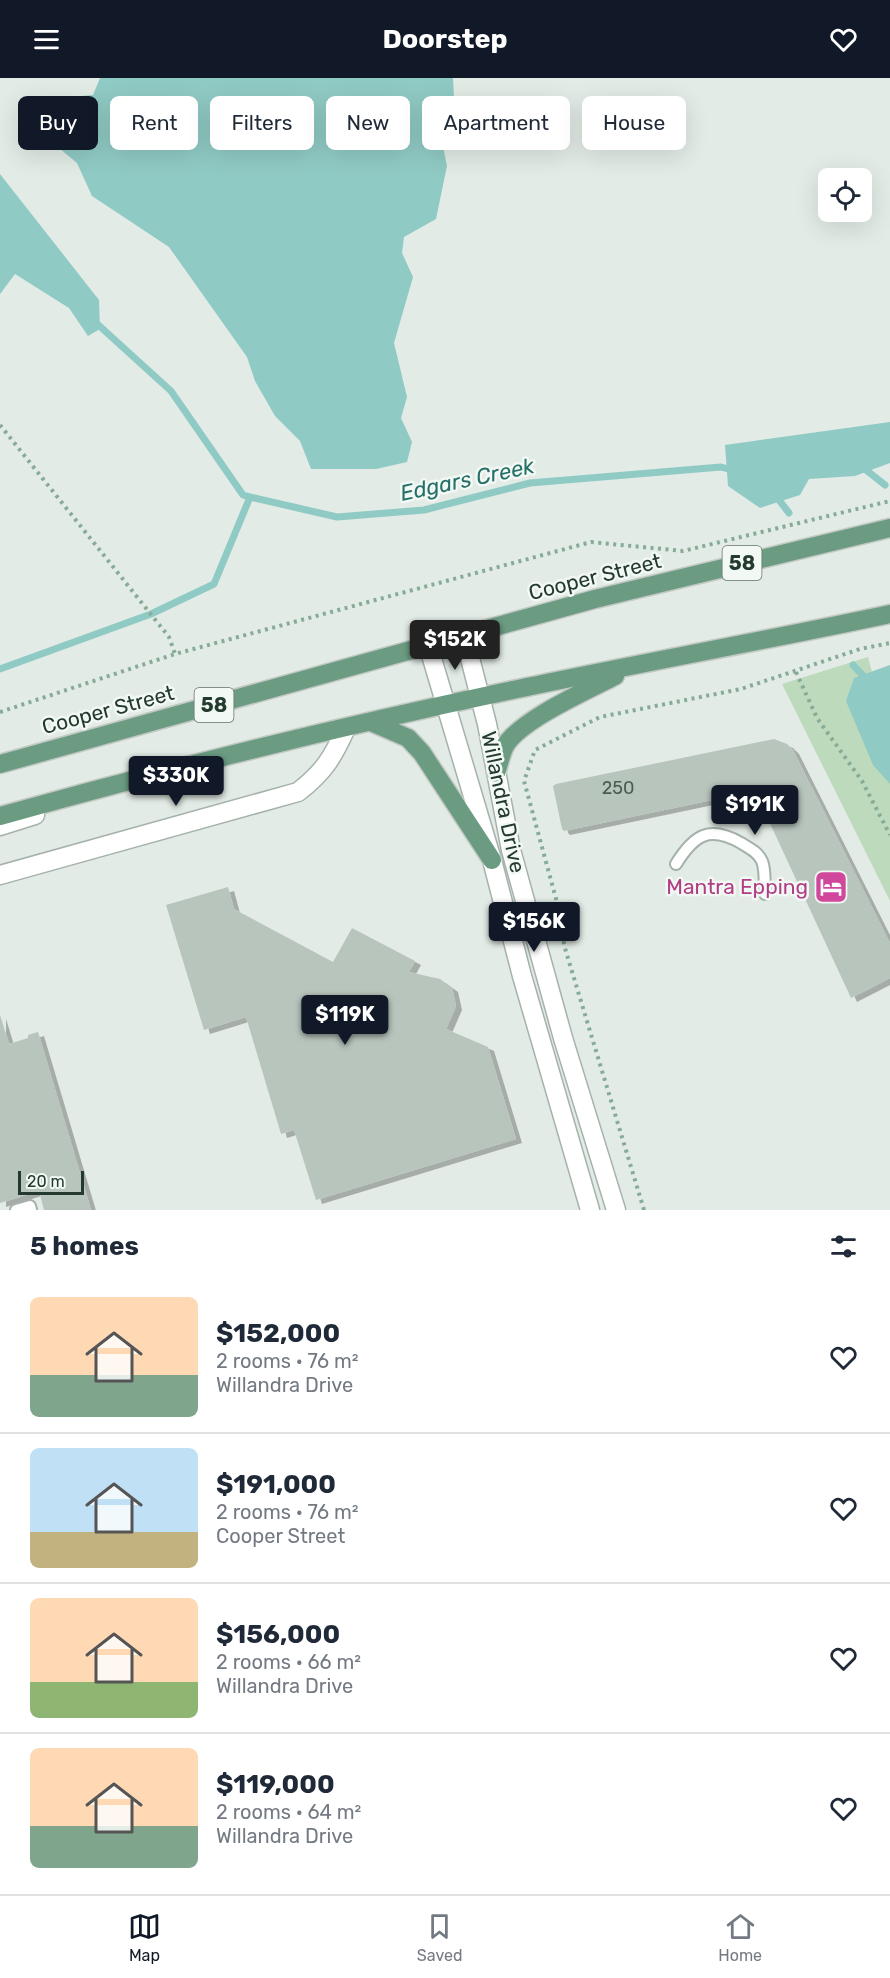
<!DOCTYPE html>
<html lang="en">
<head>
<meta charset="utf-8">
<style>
  :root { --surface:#fff; --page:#f2f2f3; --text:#1f2937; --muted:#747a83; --line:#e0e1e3; --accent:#111827 }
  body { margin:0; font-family:Rubik,sans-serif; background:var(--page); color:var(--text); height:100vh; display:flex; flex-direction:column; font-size:22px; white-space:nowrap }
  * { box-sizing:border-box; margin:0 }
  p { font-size:20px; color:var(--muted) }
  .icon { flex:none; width:33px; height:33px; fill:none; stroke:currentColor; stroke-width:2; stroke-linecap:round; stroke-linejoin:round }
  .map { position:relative; height:1132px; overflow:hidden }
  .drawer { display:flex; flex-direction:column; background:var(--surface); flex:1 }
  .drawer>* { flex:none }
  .guide { position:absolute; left:18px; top:18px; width:855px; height:54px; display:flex; gap:12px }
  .controls { position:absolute; left:818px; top:90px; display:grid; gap:12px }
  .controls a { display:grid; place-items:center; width:54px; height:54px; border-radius:9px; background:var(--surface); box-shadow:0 6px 24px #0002; font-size:30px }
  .scale { position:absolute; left:18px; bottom:15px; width:66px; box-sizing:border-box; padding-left:6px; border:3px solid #243a2e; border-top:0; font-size:16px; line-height:21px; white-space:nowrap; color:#243a2e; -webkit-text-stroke:4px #f2f8f3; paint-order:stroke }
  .price { position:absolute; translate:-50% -51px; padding:0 14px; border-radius:6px; background:var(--accent); color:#fff; font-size:20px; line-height:39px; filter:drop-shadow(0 2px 3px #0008) }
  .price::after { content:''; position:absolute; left:50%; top:36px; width:18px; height:14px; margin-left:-9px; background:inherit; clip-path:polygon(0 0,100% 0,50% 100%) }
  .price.on { background:#222; color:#fff }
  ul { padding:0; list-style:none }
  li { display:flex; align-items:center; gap:18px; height:150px; padding:0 30px }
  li+li { border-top:2px solid var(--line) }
  li span { display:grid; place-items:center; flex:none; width:168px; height:120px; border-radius:9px; color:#555 }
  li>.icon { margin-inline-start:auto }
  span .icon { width:72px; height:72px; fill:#fffc; stroke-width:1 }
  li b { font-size:26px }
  h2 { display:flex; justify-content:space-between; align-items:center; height:72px; padding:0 30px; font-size:26px }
  .tag { padding:0 21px; border-radius:9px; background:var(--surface); box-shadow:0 6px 24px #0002; font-size:21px; line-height:54px }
  .tag.on { background:var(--accent); color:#fff }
  header { display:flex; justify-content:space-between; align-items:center; height:78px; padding:0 30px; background:var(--accent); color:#fff; font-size:27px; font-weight:700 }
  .dock { display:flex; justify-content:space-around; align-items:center; height:84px; border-top:2px solid var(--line); background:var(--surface); font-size:16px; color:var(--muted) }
  .dock a { display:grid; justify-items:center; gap:3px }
  .dock .on { color:var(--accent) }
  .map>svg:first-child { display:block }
  .green { fill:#bddabd }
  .water { fill:#90cac4 }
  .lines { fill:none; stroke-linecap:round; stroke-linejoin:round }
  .stream { stroke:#90cac4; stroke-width:7 }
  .building { fill:#b8c5bd; filter:url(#shadow) }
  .service-casing { stroke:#a5b2aa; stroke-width:14 }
  .minor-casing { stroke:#a5b2aa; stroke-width:21 }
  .primary-casing { stroke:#c2c8c4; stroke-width:21 }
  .path { stroke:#86ab96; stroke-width:4; stroke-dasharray:3 4.5; stroke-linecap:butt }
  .service { stroke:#fff; stroke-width:10 }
  .minor { stroke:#fff; stroke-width:18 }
  .primary { stroke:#6b9c82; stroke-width:18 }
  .labels { text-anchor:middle; stroke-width:5; stroke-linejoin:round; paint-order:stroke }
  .number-label { font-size:18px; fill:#495d52 }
  .shield { fill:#f2f8f3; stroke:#627369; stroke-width:1.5 }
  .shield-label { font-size:20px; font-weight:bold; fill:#243a2e }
  .street-label { font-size:21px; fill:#243a2e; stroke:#f2f8f3 }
  .hotel-label { font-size:21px; fill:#b23c85; stroke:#f2f8f3; text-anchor:end }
  .water-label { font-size:22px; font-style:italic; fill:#246f68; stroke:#f2f8f3 }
</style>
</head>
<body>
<header><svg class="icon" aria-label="menu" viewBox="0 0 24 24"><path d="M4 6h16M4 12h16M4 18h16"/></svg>Doorstep<svg class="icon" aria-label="heart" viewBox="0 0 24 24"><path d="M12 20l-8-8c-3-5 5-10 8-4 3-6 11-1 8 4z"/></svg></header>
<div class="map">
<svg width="890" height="1132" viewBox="0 0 890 1132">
  <defs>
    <filter id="shadow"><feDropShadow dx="6" dy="4" stdDeviation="0" flood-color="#0004"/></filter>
  </defs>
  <rect width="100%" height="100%" fill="#e2ebe5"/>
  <path class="green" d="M868,579L872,594L890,601V823L782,606Z"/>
  <path class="water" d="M100,0H453L454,20L435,28L447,88L436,141L404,159L402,175L413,199L394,265L407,319L401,340L412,364L407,384L376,391H311L300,363L275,338L255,303L247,279L169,169L92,118L77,85L59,70L45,39L57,20L93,17Z
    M0,96L99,222L100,251L88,258L69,230L15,196L0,216Z
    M890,344V385L855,398L809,401L800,417L760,430L728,408L725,367Z
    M890,587V706L873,687L846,623L854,600Z"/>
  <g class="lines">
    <path class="stream" d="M94,243L171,313L243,417L250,419L337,439L424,432L530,405L721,389L735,393
      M861,388L885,407
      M776,418L789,435
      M853,587L869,604
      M0,591L151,536L214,506L250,419"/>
  </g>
  <path class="building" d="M774,661L787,666L793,672L890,865V900L851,920L755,713L564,753L562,751L553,708L556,706Z
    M228,809L234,831L333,884L352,850L415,883L409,894L440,901L452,910L456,928L446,951L488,969L516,1061L316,1122L294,1052L281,1056L246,939L204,952L166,827Z
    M0,937L9,966L28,960V957L38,954L91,1132H44L39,1113L0,1125Z"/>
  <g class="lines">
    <defs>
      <path id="service" d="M676,786C694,757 709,747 741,765C749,770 758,774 762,783C766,793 764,806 765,816
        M16,1132L30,1128L31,1132"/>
      <path id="minor" d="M464,557L487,646L511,772L563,960L616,1132
        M428,567L492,782L522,898L590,1132
        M0,748L35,737
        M0,797L298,714C324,694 333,679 346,650"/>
      <path id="primary" d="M371,644L408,660L422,675L492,782
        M0,686L595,521L890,450
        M496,695C499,686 501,676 505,668C520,642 588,612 615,598
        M0,738C168,691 337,649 508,613C635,586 763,563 890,536"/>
    </defs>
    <use href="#service" class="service-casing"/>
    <use href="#minor" class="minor-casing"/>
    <use href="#primary" class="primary-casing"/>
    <path class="path" d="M0,347L169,559L175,576
      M796,594L817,640L862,703L890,757
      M0,634L175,576L591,464L683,473L890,423
      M644,1132L564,867L561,839L524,703L535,672L600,639L741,611L860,571L890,565"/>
    <use href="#service" class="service"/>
    <use href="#minor" class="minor"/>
    <use href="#primary" class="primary"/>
  </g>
  <defs>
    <symbol id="hotel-square" viewBox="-11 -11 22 22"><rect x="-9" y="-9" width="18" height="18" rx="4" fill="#d1479c" stroke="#f2f8f3"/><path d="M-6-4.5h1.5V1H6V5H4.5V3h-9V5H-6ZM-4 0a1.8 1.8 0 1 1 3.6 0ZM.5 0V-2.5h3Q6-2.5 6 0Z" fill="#fff"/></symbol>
  </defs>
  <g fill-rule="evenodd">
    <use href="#hotel-square" x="812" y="790" width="38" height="38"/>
  </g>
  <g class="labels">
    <g class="number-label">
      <text x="618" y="716">250</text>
    </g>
    <g class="shield">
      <rect x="722.5" y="468" width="39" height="34" rx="4.5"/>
      <rect x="194.5" y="610" width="39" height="34" rx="4.5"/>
    </g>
    <g class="shield-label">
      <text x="742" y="492">58</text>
      <text x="214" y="634">58</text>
    </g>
    <g class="street-label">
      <text transform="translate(595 499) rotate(-14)" y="7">Cooper Street</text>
      <text transform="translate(108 632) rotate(-15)" y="7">Cooper Street</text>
      <text transform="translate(503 724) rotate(78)" y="7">Willandra Drive</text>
    </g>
    <g class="hotel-label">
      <text x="808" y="816">Mantra Epping</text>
    </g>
    <g class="water-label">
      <text transform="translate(467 401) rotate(-12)" y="8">Edgars Creek</text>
    </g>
  </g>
</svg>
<div class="controls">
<a><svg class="icon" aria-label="locate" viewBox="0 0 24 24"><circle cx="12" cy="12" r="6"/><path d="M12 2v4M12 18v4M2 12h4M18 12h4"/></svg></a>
</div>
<div class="scale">20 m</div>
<b class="price on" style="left:455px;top:593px">$152K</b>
<b class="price" style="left:176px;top:729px">$330K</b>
<b class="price" style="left:755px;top:758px">$191K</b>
<b class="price" style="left:534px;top:875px">$156K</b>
<b class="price" style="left:345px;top:968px">$119K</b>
<div class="guide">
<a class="tag on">Buy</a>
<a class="tag">Rent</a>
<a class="tag">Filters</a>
<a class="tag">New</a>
<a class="tag">Apartment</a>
<a class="tag">House</a>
</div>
</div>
<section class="drawer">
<h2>5 homes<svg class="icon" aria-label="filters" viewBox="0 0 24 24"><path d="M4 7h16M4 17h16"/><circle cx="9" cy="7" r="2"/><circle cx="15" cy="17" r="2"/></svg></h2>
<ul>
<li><span style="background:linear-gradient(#ffd9b3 65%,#7fa58c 0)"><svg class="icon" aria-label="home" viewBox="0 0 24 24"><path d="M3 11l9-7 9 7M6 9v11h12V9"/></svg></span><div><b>$152,000</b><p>2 rooms · 76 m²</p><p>Willandra Drive</p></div><svg class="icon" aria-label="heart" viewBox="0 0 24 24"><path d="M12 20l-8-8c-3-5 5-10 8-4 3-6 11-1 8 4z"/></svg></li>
<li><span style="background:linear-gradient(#bfe0f5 70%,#c2b280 0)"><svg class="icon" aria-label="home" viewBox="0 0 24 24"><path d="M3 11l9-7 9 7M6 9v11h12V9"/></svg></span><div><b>$191,000</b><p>2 rooms · 76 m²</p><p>Cooper Street</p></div><svg class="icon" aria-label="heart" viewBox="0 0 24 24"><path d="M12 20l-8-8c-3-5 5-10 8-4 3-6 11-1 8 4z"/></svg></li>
<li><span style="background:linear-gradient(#ffd9b3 70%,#8fb573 0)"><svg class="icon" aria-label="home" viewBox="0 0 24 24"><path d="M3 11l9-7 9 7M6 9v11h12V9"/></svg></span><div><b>$156,000</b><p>2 rooms · 66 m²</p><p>Willandra Drive</p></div><svg class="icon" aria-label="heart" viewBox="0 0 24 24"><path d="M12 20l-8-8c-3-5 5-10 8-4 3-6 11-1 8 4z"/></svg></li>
<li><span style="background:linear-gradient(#ffd9b3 65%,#7fa58c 0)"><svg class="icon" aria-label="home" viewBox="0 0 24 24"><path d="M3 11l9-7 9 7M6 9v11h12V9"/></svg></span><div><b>$119,000</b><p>2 rooms · 64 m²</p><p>Willandra Drive</p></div><svg class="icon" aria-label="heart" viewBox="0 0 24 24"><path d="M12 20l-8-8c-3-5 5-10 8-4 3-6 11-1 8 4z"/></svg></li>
</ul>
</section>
<nav class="dock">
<a class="on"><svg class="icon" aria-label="map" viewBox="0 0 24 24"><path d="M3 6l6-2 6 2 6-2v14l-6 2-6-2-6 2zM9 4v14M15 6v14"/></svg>Map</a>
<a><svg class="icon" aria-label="saved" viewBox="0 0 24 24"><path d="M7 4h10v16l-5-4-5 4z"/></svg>Saved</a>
<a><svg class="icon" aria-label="home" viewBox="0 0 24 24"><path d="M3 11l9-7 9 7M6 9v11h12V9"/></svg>Home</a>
</nav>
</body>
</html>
